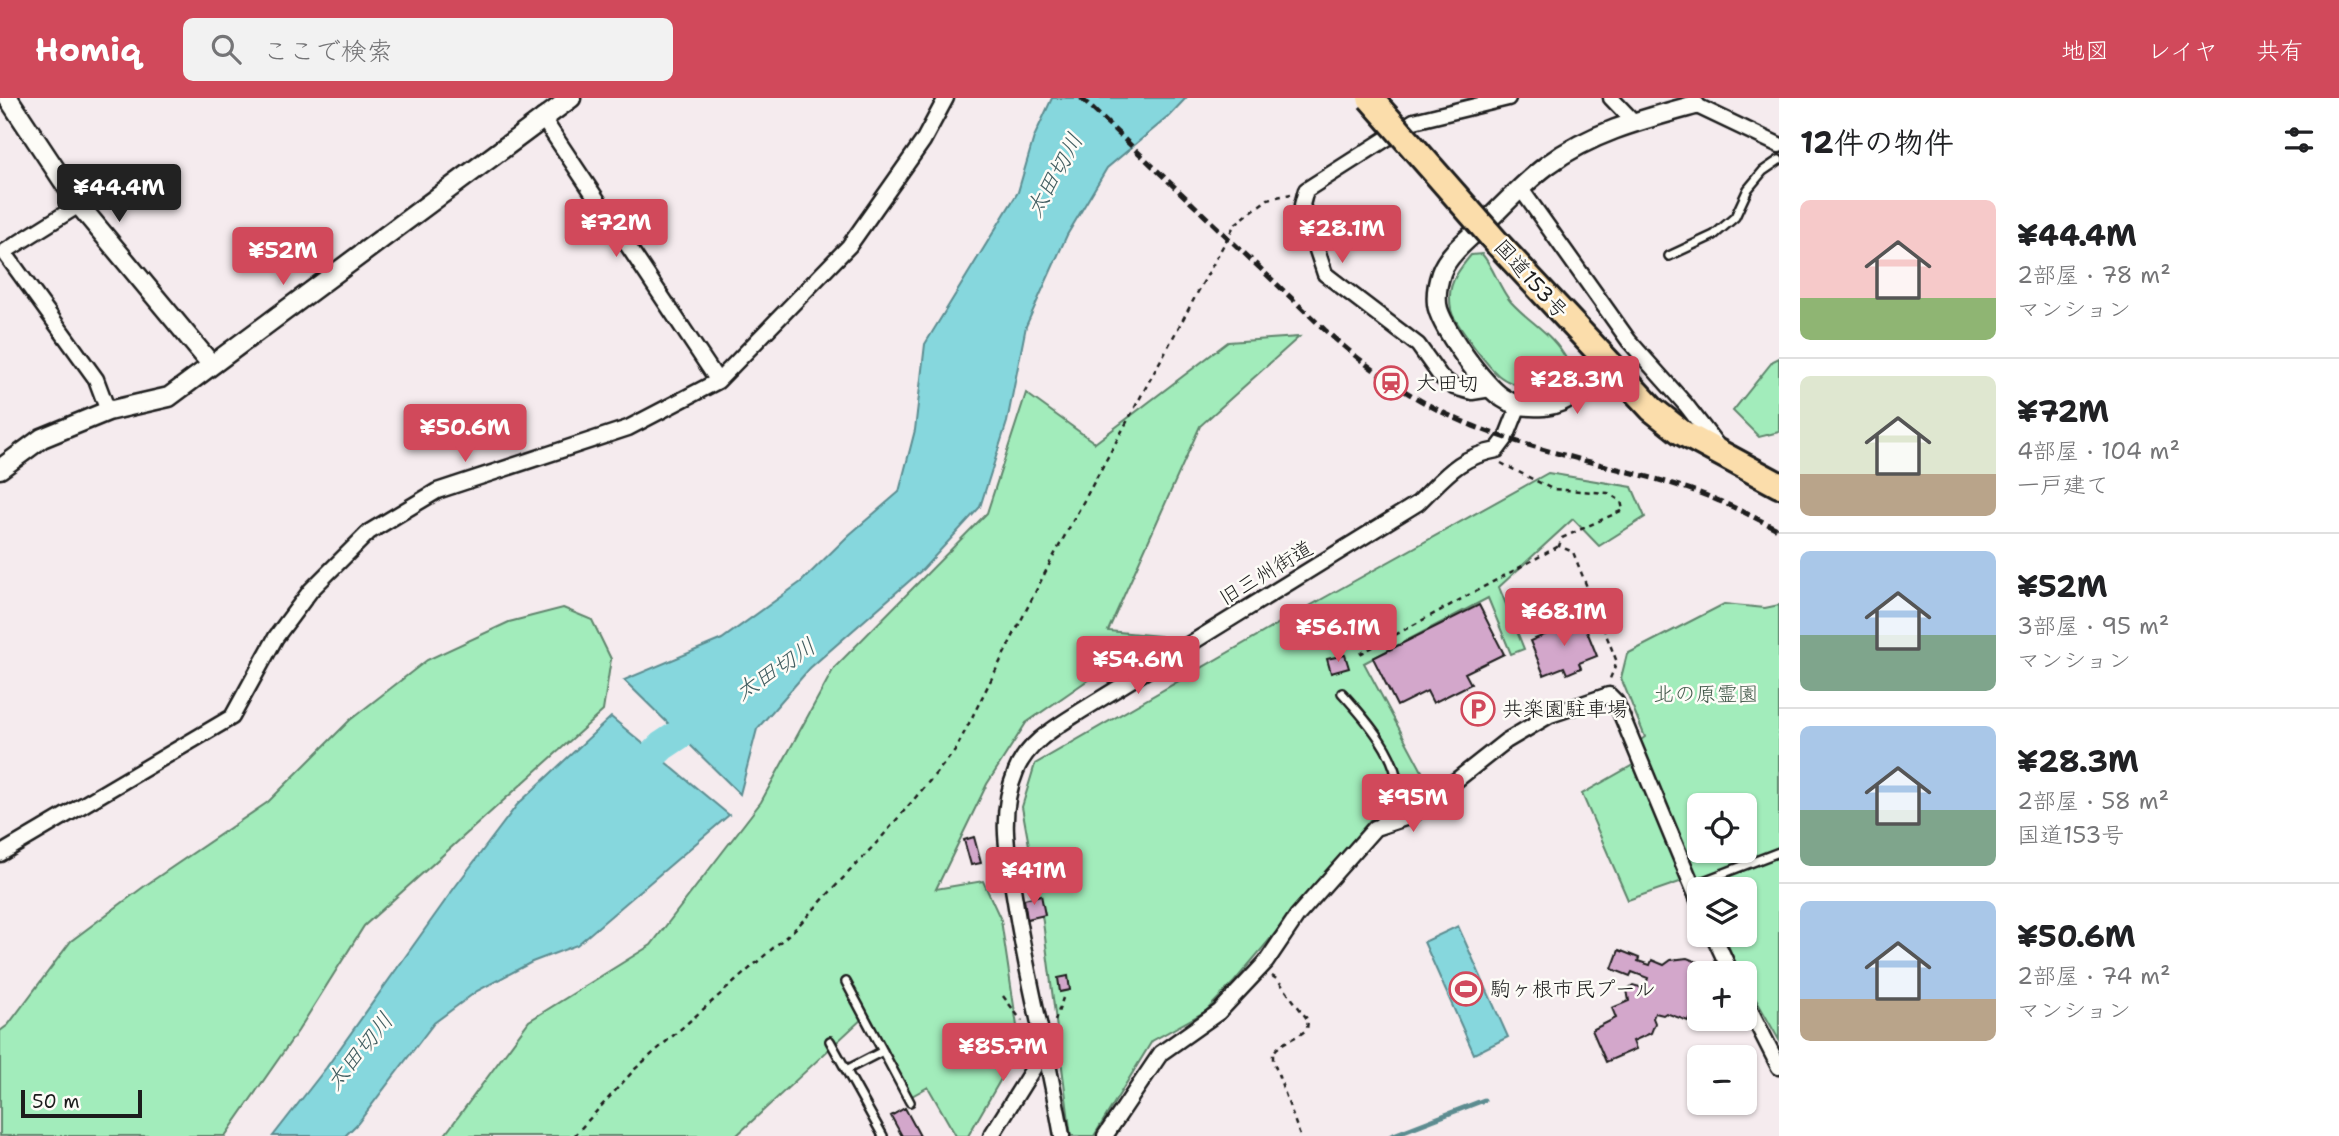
<!DOCTYPE html>
<html lang="ja">
<head>
<meta charset="utf-8">
<style>
  :root { --surface:#fff; --page:#f2f2f2; --text:#202124; --muted:#757577; --line:#e0e0e0; --accent:#d1495b }
  body { margin:0; font-family:"Shantell Sans","Klee One",sans-serif; background:var(--page); color:var(--text); height:100vh; display:flex; flex-direction:column; font-size:26px; white-space:nowrap }
  * { box-sizing:border-box; margin:0 }
  p { font-size:23px; color:var(--muted) }
  .icon { flex:none; width:38px; height:38px; fill:none; stroke:currentColor; stroke-width:2; stroke-linecap:round; stroke-linejoin:round }
  .map { position:relative; flex:1; overflow:hidden }
  .side { display:flex; flex-direction:column; background:var(--surface); width:560px }
  .side>* { flex:none }
  .buttons { position:absolute; left:1687px; top:695px; display:grid; gap:14px }
  .buttons a { display:grid; place-items:center; width:70px; height:70px; border-radius:10px; background:var(--surface); box-shadow:0 2px 5px #0004; font-size:35px }
  .scale { position:absolute; left:21px; bottom:18px; width:121px; box-sizing:border-box; padding-left:7px; border:4px solid #1c1c1c; border-top:0; font-size:19px; line-height:24px; white-space:nowrap; color:#1c1c1c; -webkit-text-stroke:5px #fdfcf7; paint-order:stroke }
  .price { position:absolute; translate:-50% -60px; padding:0 16px; border-radius:7px; background:var(--accent); color:#fff; font-size:23px; line-height:46px; filter:drop-shadow(0 2px 4px #0008) }
  .price::after { content:''; position:absolute; left:50%; top:42px; width:21px; height:16px; margin-left:-10px; background:inherit; clip-path:polygon(0 0,100% 0,50% 100%) }
  .price.active { background:#222; color:#fff }
  ul { padding:0; list-style:none }
  li { display:flex; align-items:center; gap:21px; height:175px; padding:0 21px }
  li+li { border-top:2px solid var(--line) }
  li span { display:grid; place-items:center; flex:none; width:196px; height:140px; border-radius:10px; color:#555 }
  li>.icon { margin-inline-start:auto }
  span .icon { width:84px; height:84px; fill:#fffc; stroke-width:1 }
  li b { font-size:30px }
  h2 { display:flex; justify-content:space-between; align-items:center; height:84px; padding:0 21px; font-size:30px }
  header { display:flex; align-items:center; gap:42px; box-sizing:border-box; height:98px; padding:0 35px; background:var(--accent); color:#fff }
  header strong { font-size:33px }
  nav { display:flex; gap:38px; margin-inline-start:auto; font-size:24px }
  .search { width:490px; height:63px; background:var(--page); display:flex; align-items:center; gap:18px; box-sizing:border-box; padding:0 24px; border-radius:10px; color:var(--muted); font-size:26px }
  main { display:flex; flex:1; min-height:0 }
  .map>svg:first-child { display:block }
  .green { fill:#a2ecbb; stroke:#5f846c; stroke-width:2; fill-rule:evenodd }
  .water { fill:#86d7dd; stroke:#5c8c90; stroke-width:2 }
  .lines { fill:none; stroke-linecap:round; stroke-linejoin:round }
  .stream { stroke:#5c8c90; stroke-width:5 }
  .river { stroke:#86d7dd; stroke-width:30 }
  .building { fill:#d3a7cb; stroke:#1c1c1c; stroke-width:2 }
  .service-casing { stroke:#1c1c1c; stroke-width:12 }
  .minor-casing { stroke:#1c1c1c; stroke-width:19 }
  .tertiary-casing { stroke:#1c1c1c; stroke-width:23 }
  .trunk-casing { stroke:#1c1c1c; stroke-width:30 }
  .path { stroke:#1c1c1c; stroke-width:2.5; stroke-dasharray:5 5; stroke-linecap:butt }
  .service { stroke:#fdfcf7; stroke-width:7 }
  .minor { stroke:#fdfcf7; stroke-width:14 }
  .tertiary { stroke:#fdfcf7; stroke-width:18 }
  .trunk { stroke:#fbddab; stroke-width:24 }
  .rail { stroke:#1c1c1c; stroke-width:5; stroke-dasharray:10 5; stroke-linecap:butt }
  .trunk-bridge-casing { stroke:#1c1c1c; stroke-width:30; stroke-linecap:butt }
  .trunk-bridge { stroke:#fbddab; stroke-width:24 }
  .labels { text-anchor:middle; stroke-width:5; stroke-linejoin:round; paint-order:stroke }
  .street-label { font-size:21px; fill:#1c1c1c; stroke:#fdfcf7 }
  .poi-label { font-size:21px; fill:#1c1c1c; stroke:#fdfcf7; text-anchor:start }
  .park-label { font-size:21px; fill:#445a4c; stroke:#fdfcf7 }
  .water-label { font-size:23px; font-style:italic; fill:#415d60; stroke:#fdfcf7 }
</style>
</head>
<body>
<header>
<strong>Homiq</strong>
<div class="search"><svg class="icon" aria-label="search" viewBox="0 0 24 24"><circle cx="10" cy="10" r="6"/><path d="M15 15l6 6"/></svg>ここで検索</div>
<nav><a>地図</a><a>レイヤ</a><a>共有</a></nav>
</header>
<main>
<div class="map">
<svg width="1779" height="1038" viewBox="0 0 1779 1038">
  <rect width="100%" height="100%" fill="#f5ebee"/>
  <filter id="ink" filterUnits="userSpaceOnUse"><feTurbulence type="fractalNoise" baseFrequency=".0143" numOctaves="2"/><feDisplacementMap in="SourceGraphic" scale="14" xChannelSelector="R" yChannelSelector="G"/><feConvolveMatrix kernelMatrix="1 2 1 2 8 2 1 2 1" color-interpolation-filters="sRGB"/></filter>
  <g filter="url(#ink)">
    <path class="green" d="M1482,156C1494,170 1499,190 1511,204C1531,226 1553,235 1568,264C1566,268 1565,275 1562,279C1551,300 1512,289 1498,277C1486,266 1463,235 1455,221C1451,216 1450,207 1450,200C1449,184 1461,169 1471,157Z
      M1299,239L1200,328L1108,533L1159,538L1121,559L1026,625L987,686L936,791L983,783L1001,822L1020,948L968,1038H956L928,989L910,999L865,918L736,1038H444L529,923L651,847L761,704L834,570L987,415L1026,295L1095,345L1228,244Z
      M1779,260V334L1759,339L1733,313L1773,263Z
      M1548,375L1632,389L1645,419L1599,448L1573,421L1499,489L1524,551L1511,556L1488,500L1364,565L1423,675L1397,690L1234,884L1206,913L1152,943L1094,1038H1071L1043,824L1022,709L1035,666L1288,520Z
      M1724,506L1765,510L1779,507V942L1745,882V875H1741L1738,870L1723,837L1745,836V791H1703L1697,778L1628,802L1582,696L1645,660L1638,644L1645,639L1621,580L1627,556ZM1699,707H1745V752H1699Z
      M563,510L592,522L611,561L603,613L364,828L298,933L225,1038H0V933L8,927L71,843L146,787L268,704L350,622L427,562L509,524Z"/>
    <path class="water" d="M1052,0H1186L1168,19L1107,70L1067,137L1026,228L1007,324L980,409L923,471L810,570L757,631L740,696L624,582L722,541L801,484L849,437L899,394L915,332L925,246L1018,94L1034,39Z
      M611,619L729,717L577,847L532,864L477,893L434,925L358,1025L345,1038H273L326,970L455,789L517,707Z
      M1458,828L1508,939L1474,956L1424,844Z"/>
    <g class="lines">
      <path class="stream" d="M1391,1038L1484,1002"/>
      <path class="river" d="M626,683L662,648L713,614"/>
    </g>
    <path class="building" d="M1479,507L1504,556L1465,575L1471,586L1433,605L1427,593L1397,608L1373,560Z
      M1582,521L1597,558L1579,565L1581,570L1567,576L1564,569L1544,577L1530,543Z
      M1345,557L1349,570L1331,575L1327,561Z
      M974,739L981,765L971,767L964,742Z
      M1041,797L1045,817L1027,821L1024,801Z
      M1619,852L1639,860L1638,863L1650,867L1652,862L1664,867L1671,862L1687,860L1703,866L1712,875H1699V915L1696,922L1689,920L1688,923L1666,915L1663,917L1655,915L1653,920L1655,925L1651,935L1633,943L1636,951L1606,964L1592,932L1616,920L1612,910L1629,903L1627,892L1633,887L1640,889L1643,895L1648,880L1632,874L1630,878L1612,871Z
      M1068,878L1070,892L1060,894L1058,880Z
      M905,1010L920,1038H902L891,1018Z"/>
    <g class="lines">
      <defs>
        <path id="service" d="M1669,158L1714,137L1735,119L1748,91L1763,73L1779,62
          M1342,595C1362,617 1404,663 1396,695C1394,706 1382,719 1376,728
          M1693,787L1779,754
          M846,884L910,1004
          M830,943L883,1038
          M846,972L883,953"/>
        <path id="minor" d="M1611,0L1634,24
          M1695,7L1779,47
          M542,19L718,283
          M1521,91L1629,243L1686,307L1720,351
          M79,107L4,154L96,281L108,313
          M1491,291L1472,294L1454,289L1441,279L1418,247L1325,176L1302,107L1306,92L1414,23L1508,0
          M0,756L232,619L276,539L311,492L369,434L437,393L628,330L718,283L849,148L923,43L946,0
          M1713,836L1731,875
          M1745,902L1779,969
          M991,1038L1046,950
          M1062,1038C1049,961 1028,886 1016,809C1009,763 997,718 1016,673C1027,645 1056,629 1081,613L1418,405C1445,379 1458,359 1497,352L1506,340L1519,307
          M1105,1038L1161,955L1219,914L1266,864L1297,818L1375,730L1411,718L1506,643L1550,617L1609,597L1616,604L1699,804"/>
        <path id="tertiary" d="M8,0L79,107L211,266
          M1608,265C1590,284 1571,305 1544,308C1530,309 1514,308 1503,300C1485,290 1439,227 1437,206C1436,196 1438,184 1441,175C1447,157 1469,140 1483,127C1504,107 1525,83 1549,66C1592,34 1644,21 1695,7
          M0,371L42,340L108,313L169,299L571,0"/>
        <path id="trunk" d="M1498,146L1652,311L1681,334L1779,387"/>
      </defs>
      <use href="#service" class="service-casing"/>
      <use href="#minor" class="minor-casing"/>
      <use href="#tertiary" class="tertiary-casing"/>
      <use href="#trunk" class="trunk-casing"/>
      <path class="path" d="M1501,365L1552,391L1608,395L1621,403L1623,412L1562,440L1559,448L1573,454L1617,564L1609,583
        M1360,556L1559,448
        M1272,878L1278,882L1308,922L1307,931C1296,942 1284,941 1273,955V962L1300,1038
        M1003,898L1022,923
        M1055,923L1063,900
        M574,1038L635,971L796,830L881,740L955,653L1051,463L1235,126L1268,101L1291,96"/>
      <use href="#service" class="service"/>
      <use href="#minor" class="minor"/>
      <use href="#tertiary" class="tertiary"/>
      <use href="#trunk" class="trunk"/>
      <path class="rail" d="M1081,0L1325,232C1365,268 1408,299 1457,321C1524,351 1597,364 1666,384C1706,395 1743,413 1779,432"/>
      <defs>
        <path id="trunk-bridge" d="M1370,0L1498,146"/>
      </defs>
      <use href="#trunk-bridge" class="trunk-bridge-casing"/>
      <use href="#trunk-bridge" class="trunk-bridge"/>
    </g>
  </g>
  <defs>
    <symbol id="station-ring" viewBox="-11 -11 22 22"><circle r="9.5" fill="#fdfcf7" stroke="#d1495b" stroke-width="1.5"/><path d="M-3-6H3Q5-6 5-4V2Q5 4 3 4L4.5 6H3L1.5 4h-3L-3 6H-4.5L-3 4Q-5 4-5 2V-4Q-5-6-3-6ZM-3.5-4v3h7v-3ZM-3.5 1v1.5H-2V1ZM2 1v1.5H3.5V1Z" fill="#d1495b"/></symbol>
    <symbol id="parking-ring" viewBox="-11 -11 22 22"><circle r="9.5" fill="#fdfcf7" stroke="#d1495b" stroke-width="1.5"/><path d="M-3.5-5.5H1a3.5 3.5 0 0 1 0 7H-1V5.5H-3.5ZM-1-3.4V-.6H.8a1.4 1.4 0 0 0 0-2.8Z" fill="#d1495b"/></symbol>
    <symbol id="stadium-ring" viewBox="-11 -11 22 22"><circle r="9.5" fill="#fdfcf7" stroke="#d1495b" stroke-width="1.5"/><path d="M0-5a6.5 5 0 1 0 0 10a6.5 5 0 1 0 0-10ZM-3.5-1.8h7v3.6h-7Z" fill="#d1495b"/></symbol>
  </defs>
  <g fill-rule="evenodd">
    <use href="#station-ring" x="1372" y="266" width="38" height="38"/>
    <use href="#parking-ring" x="1459" y="592" width="38" height="38"/>
    <use href="#stadium-ring" x="1447" y="872" width="38" height="38"/>
  </g>
  <g class="labels">
    <g class="street-label">
      <text transform="translate(1531 181) rotate(48)" y="7">国道153号</text>
      <text transform="translate(1266 475) rotate(-31)" y="7">旧三州街道</text>
    </g>
    <g class="poi-label">
      <text x="1416" y="292">大田切</text>
      <text x="1502" y="618">共楽園駐車場</text>
      <text x="1490" y="898">駒ヶ根市民プール</text>
    </g>
    <g class="park-label">
      <text x="1706" y="603">北の原霊園</text>
    </g>
    <g class="water-label">
      <text transform="translate(1054 77) rotate(-61)" y="8">太田切川</text>
      <text transform="translate(775 571) rotate(-34)" y="8">太田切川</text>
      <text transform="translate(359 953) rotate(-51)" y="8">太田切川</text>
    </g>
  </g>
</svg>
<div class="buttons">
<a><svg class="icon" aria-label="locate" viewBox="0 0 24 24"><circle cx="12" cy="12" r="6"/><path d="M12 2v4M12 18v4M2 12h4M18 12h4"/></svg></a>
<a><svg class="icon" aria-label="layers" viewBox="0 0 24 24"><path d="M12 4l9 5-9 5-9-5zM3 14l9 5 9-5"/></svg></a>
<a>+</a>
<a>−</a>
</div>
<div class="scale">50 m</div>
<b class="price active" style="left:119px;top:126px">¥44.4M</b>
<b class="price" style="left:616px;top:161px">¥72M</b>
<b class="price" style="left:1342px;top:167px">¥28.1M</b>
<b class="price" style="left:283px;top:189px">¥52M</b>
<b class="price" style="left:1577px;top:318px">¥28.3M</b>
<b class="price" style="left:465px;top:366px">¥50.6M</b>
<b class="price" style="left:1564px;top:550px">¥68.1M</b>
<b class="price" style="left:1338px;top:566px">¥56.1M</b>
<b class="price" style="left:1138px;top:598px">¥54.6M</b>
<b class="price" style="left:1413px;top:736px">¥95M</b>
<b class="price" style="left:1034px;top:809px">¥41M</b>
<b class="price" style="left:1003px;top:985px">¥85.7M</b>
</div>
<section class="side">
<h2>12件の物件<svg class="icon" aria-label="filters" viewBox="0 0 24 24"><path d="M4 7h16M4 17h16"/><circle cx="9" cy="7" r="2"/><circle cx="15" cy="17" r="2"/></svg></h2>
<ul>
<li><span style="background:linear-gradient(#f6c9c9 70%,#8fb573 0)"><svg class="icon" aria-label="home" viewBox="0 0 24 24"><path d="M3 11l9-7 9 7M6 9v11h12V9"/></svg></span><div><b>¥44.4M</b><p>2部屋 · 78 m²</p><p>マンション</p></div></li>
<li><span style="background:linear-gradient(#dfe7d0 70%,#b9a48a 0)"><svg class="icon" aria-label="home" viewBox="0 0 24 24"><path d="M3 11l9-7 9 7M6 9v11h12V9"/></svg></span><div><b>¥72M</b><p>4部屋 · 104 m²</p><p>一戸建て</p></div></li>
<li><span style="background:linear-gradient(#a9c7e8 60%,#7fa58c 0)"><svg class="icon" aria-label="home" viewBox="0 0 24 24"><path d="M3 11l9-7 9 7M6 9v11h12V9"/></svg></span><div><b>¥52M</b><p>3部屋 · 95 m²</p><p>マンション</p></div></li>
<li><span style="background:linear-gradient(#a9c7e8 60%,#7fa58c 0)"><svg class="icon" aria-label="home" viewBox="0 0 24 24"><path d="M3 11l9-7 9 7M6 9v11h12V9"/></svg></span><div><b>¥28.3M</b><p>2部屋 · 58 m²</p><p>国道153号</p></div></li>
<li><span style="background:linear-gradient(#a9c7e8 70%,#b9a48a 0)"><svg class="icon" aria-label="home" viewBox="0 0 24 24"><path d="M3 11l9-7 9 7M6 9v11h12V9"/></svg></span><div><b>¥50.6M</b><p>2部屋 · 74 m²</p><p>マンション</p></div></li>
</ul>
</section>
</main>
</body>
</html>
